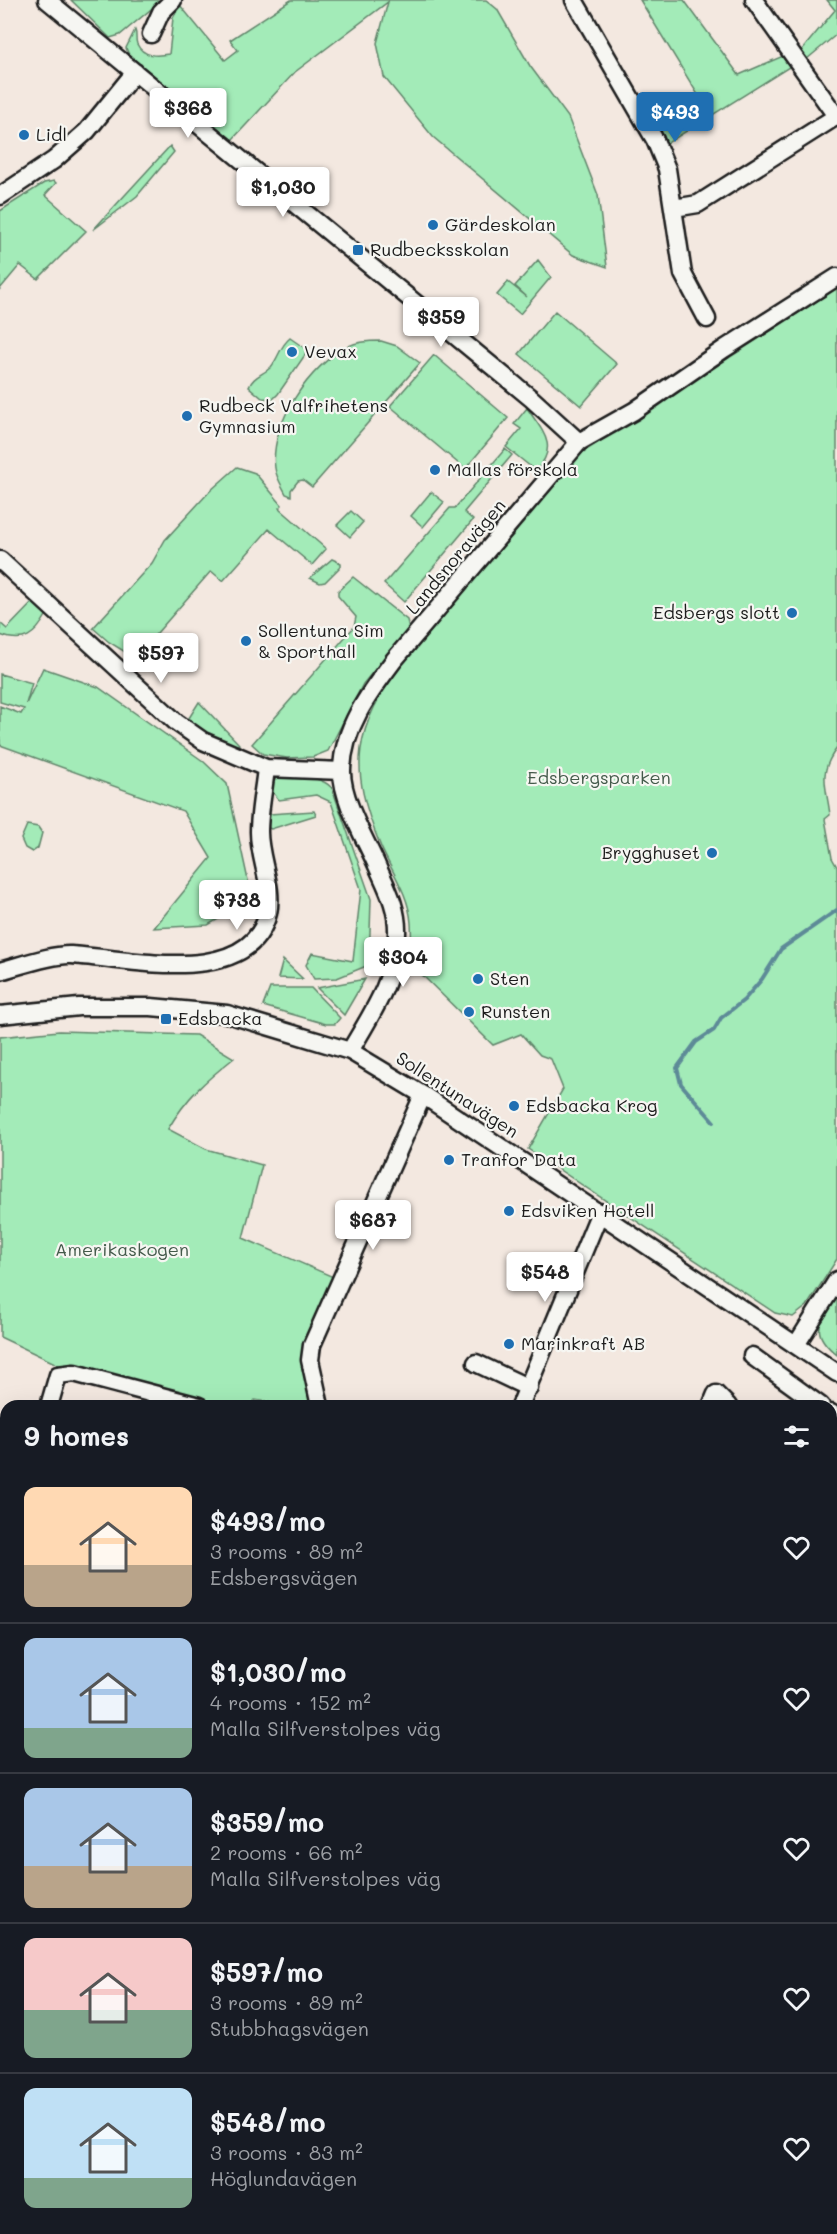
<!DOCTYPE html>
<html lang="en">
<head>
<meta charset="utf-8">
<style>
  :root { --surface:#171b24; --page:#20242c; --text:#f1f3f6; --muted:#9ea1a6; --line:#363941; --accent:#1f6fb2 }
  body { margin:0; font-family:Mali,sans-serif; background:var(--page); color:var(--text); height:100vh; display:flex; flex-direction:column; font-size:22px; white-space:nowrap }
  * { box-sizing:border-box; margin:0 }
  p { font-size:20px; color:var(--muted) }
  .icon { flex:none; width:33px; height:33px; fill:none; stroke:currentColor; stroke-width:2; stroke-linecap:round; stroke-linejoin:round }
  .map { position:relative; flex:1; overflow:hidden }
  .side { position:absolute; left:0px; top:1400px; width:837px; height:836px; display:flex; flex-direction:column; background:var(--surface); border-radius:18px 18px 0 0; box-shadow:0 6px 24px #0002 }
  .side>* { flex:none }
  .price { position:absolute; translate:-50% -51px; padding:0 14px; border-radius:6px; background:#fff; color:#222; font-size:20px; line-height:39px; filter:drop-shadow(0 2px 3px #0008) }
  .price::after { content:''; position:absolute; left:50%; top:36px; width:18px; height:14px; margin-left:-9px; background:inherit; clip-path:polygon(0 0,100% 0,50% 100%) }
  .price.on { background:var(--accent); color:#fff }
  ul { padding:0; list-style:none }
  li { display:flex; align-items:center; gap:18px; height:150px; padding:0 24px }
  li+li { border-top:2px solid var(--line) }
  li span { display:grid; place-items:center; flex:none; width:168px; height:120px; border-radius:12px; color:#555 }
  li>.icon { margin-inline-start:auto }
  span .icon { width:72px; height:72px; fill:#fffc; stroke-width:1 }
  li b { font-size:26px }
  h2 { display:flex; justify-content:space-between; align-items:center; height:72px; padding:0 24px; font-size:26px }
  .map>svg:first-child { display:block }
  .green { fill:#a3ebb8; stroke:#60846a; stroke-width:1.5 }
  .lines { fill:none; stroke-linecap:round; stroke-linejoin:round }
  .stream { stroke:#5d8a97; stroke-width:4 }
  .minor-casing { stroke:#1c1c1c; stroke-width:21 }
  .minor { stroke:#f6f6f2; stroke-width:16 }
  .poi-dot { fill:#1f6fb2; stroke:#f6f6f2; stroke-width:2 }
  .labels { text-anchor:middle; stroke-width:4.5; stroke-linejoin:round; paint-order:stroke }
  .poi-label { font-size:18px; fill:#1c1c1c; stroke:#f6f6f2; text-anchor:start }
  .street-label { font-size:18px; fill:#1c1c1c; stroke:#f6f6f2 }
  .park-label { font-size:18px; fill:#445a4b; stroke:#f6f6f2 }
</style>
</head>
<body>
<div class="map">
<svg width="837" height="2234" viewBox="0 0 837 2234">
  <rect width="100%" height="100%" fill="#f3e8e0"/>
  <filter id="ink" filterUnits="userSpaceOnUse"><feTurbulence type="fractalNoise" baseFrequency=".0167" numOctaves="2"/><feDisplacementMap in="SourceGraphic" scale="12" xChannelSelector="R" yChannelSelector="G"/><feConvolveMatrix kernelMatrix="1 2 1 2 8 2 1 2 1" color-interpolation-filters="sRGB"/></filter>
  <g filter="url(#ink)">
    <path class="green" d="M71,0H162L120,35L110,38Z
      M291,0H486L497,9L530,66L568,117L598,195L607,267L573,255L433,137L384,77L377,43L388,2L295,72L232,140L129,55L126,48L135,30C137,34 135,39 137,44C143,57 157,56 169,54L173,18L180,5L225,60L238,50L230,40Z
      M640,0H684L739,75L783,56L794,64L666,144L660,132L700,98Z
      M827,0H837V34L807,59L801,51L835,10Z
      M170,146L174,152L137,196L93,230Z
      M54,181L56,183L45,195L86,231L38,279L20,265L0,289V211L44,183Z
      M538,260L551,277L520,314L497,295L508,282L527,297L515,286Z
      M837,288V748C817,774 827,787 830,815L825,819L832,858L837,867V1259L807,1306L793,1317L775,1313L528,1149L563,1089L551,1059L540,1055L521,1034L493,1045L411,964C411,950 412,936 411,923C409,895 392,872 381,847C347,766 354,730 403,660L577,456Z
      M555,311L617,364L581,406L519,354Z
      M290,338L306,349L305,355L278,394L273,399L262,398L249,387C253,376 263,375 271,367C279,357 280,346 290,338Z
      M381,341L397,346L420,363L312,487L303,480L298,481L291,490V496L286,494C282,486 276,477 275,468C269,425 310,364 349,346C358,341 371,341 381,341Z
      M434,355L508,418L465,469L390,406Z
      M527,408C543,432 559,446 536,471L506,447L521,429L514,424Z
      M505,449L512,455L464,512L473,520L404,602L384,584L450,508H455Z
      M237,467L255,473L282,505L279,508L326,549L312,565L269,529L223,581L211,571L143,649L140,645L130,655L109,642L93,628L152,563L165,540L210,491Z
      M431,492L444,502L423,527L411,516Z
      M351,511L363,522L350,537L337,525Z
      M332,559L341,563V566L325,582L320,583L310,578Z
      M353,577L407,620L409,628L363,684L328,751L313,757L287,758L263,754L252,744L354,627L356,617L338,596V591Z
      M33,602L47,614C35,636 24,644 0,635V623L7,629Z
      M43,668L98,687L203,761L227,784L251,894L228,898L222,917L208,925L154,928L211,858L183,811L0,745V706L21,714L24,709L0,702V674L32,683L26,704Z
      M199,702L239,744L237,747C220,739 201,732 189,718Z
      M280,775C296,777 320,775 332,788L371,899L369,965L337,978L314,979L306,965L312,953L353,961L361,889L331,802L316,795L279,800L271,790V784Z
      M314,811L316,815L271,829L266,827V817L269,814Z
      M27,825L38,827L42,833L38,848L32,852L25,848L21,839Z
      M283,960L303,979L278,978Z
      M365,979L344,1015L317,988Z
      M270,988H311L340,1018L335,1024H326L263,1006Z
      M59,1031L196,1035L234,1058C205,1081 187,1097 168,1129L206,1149L262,1165L243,1238L338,1279L318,1315L316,1405H274L272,1403L255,1400L250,1405H224L59,1365L0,1337V1037Z
      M837,1295V1355C808,1331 820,1323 837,1295Z
      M6,1748V1798L0,1799V1749Z
      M837,1914V2031H831V1918Z"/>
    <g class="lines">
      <path class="stream" d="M714,1122L681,1084L677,1068L696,1042L714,1030L721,1018L744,1000L762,979L781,949L837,910"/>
      <defs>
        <path id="minor" d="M47,0L532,399L579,442
          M574,0L655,140L667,169L683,274L707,319
          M754,0L836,116
          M151,34L161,12L173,0
          M0,196L54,160L87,131L135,72
          M674,208L698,204L837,116
          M0,560L176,722L203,741L266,768L342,771
          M0,971C19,966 52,954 71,955C126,958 250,990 268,913C274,887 259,859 259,832C259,811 264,789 266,768
          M0,1015L79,1007H151L227,1014L350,1051L423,1095L837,1373
          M350,1051C371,1015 397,977 397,934C398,909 388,890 378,868C367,842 341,799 342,770C343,727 370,692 394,660L579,442L634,411L724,349L837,277
          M796,1345L837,1280
          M752,1356L821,1406
          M476,1363L529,1388
          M49,1406L58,1375L74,1373L199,1406
          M320,1406L310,1360L312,1345L423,1095
          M520,1406L600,1212
          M711,1406L716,1394L728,1406
          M831,1413L837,1418
          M831,1501L837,1508
          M0,1607L6,1605
          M831,1685L837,1687
          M831,1810H837
          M0,1949L6,1947
          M0,2196L6,2172
          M128,2229L151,2234
          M412,2234L417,2229"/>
      </defs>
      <use href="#minor" class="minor-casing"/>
      <use href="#minor" class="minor"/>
    </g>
  </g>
  <g class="poi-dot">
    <circle cx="24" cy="135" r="6"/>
    <circle cx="433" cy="225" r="6"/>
    <rect x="352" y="244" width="12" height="12" rx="3"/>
    <circle cx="292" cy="352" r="6"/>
    <circle cx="187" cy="416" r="6"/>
    <circle cx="435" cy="470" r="6"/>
    <circle cx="792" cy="613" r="6"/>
    <circle cx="246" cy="641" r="6"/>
    <circle cx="712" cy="853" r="6"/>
    <circle cx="478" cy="979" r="6"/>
    <circle cx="469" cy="1012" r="6"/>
    <rect x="160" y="1013" width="12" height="12" rx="3"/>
    <circle cx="514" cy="1106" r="6"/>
    <circle cx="449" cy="1160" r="6"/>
    <circle cx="509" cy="1211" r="6"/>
    <circle cx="509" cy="1344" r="6"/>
  </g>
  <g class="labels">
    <g class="poi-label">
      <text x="36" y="141">Lidl</text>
      <text x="445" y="231">Gärdeskolan</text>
      <text x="370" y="256">Rudbecksskolan</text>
      <text x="304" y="358">Vevax</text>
      <text x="199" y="412">Rudbeck Valfrihetens<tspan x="199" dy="21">Gymnasium</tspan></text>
      <text x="447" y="476">Mallas förskola</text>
      <text x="780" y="619" text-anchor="end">Edsbergs slott</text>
      <text x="258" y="637">Sollentuna Sim<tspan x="258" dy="21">&amp; Sporthall</tspan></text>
      <text x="700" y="859" text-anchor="end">Brygghuset</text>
      <text x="490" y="985">Sten</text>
      <text x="481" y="1018">Runsten</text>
      <text x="178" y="1025">Edsbacka</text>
      <text x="526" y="1112">Edsbacka Krog</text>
      <text x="461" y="1166">Tranfor Data</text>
      <text x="521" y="1217">Edsviken Hotell</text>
      <text x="521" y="1350">Marinkraft AB</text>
    </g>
    <g class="street-label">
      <text transform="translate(456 557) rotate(-50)" y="6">Landsnoravägen</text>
      <text transform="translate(457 1095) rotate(33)" y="6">Sollentunavägen</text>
    </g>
    <g class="park-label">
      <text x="599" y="784">Edsbergsparken</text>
      <text x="122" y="1256">Amerikaskogen</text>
    </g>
  </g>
</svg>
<b class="price" style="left:188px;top:139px">$368</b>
<b class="price on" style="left:675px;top:143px">$493</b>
<b class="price" style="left:283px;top:218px">$1,030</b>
<b class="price" style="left:441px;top:348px">$359</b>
<b class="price" style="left:161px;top:684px">$597</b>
<b class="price" style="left:237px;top:931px">$738</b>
<b class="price" style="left:403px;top:988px">$304</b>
<b class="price" style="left:373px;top:1251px">$687</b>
<b class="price" style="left:545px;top:1303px">$548</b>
<section class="side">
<h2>9 homes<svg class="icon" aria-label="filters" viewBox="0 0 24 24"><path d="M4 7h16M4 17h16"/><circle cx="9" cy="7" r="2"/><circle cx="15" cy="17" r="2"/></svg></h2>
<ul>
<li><span style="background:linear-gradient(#ffd9b3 65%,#b9a48a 0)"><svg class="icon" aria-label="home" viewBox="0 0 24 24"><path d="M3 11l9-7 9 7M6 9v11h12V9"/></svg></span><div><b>$493/mo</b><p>3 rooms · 89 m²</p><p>Edsbergsvägen</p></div><svg class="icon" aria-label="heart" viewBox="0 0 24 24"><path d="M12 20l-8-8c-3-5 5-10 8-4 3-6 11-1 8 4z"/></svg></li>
<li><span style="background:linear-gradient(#a9c7e8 75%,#7fa58c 0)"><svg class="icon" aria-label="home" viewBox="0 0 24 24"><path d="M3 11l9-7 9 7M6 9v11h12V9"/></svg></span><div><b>$1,030/mo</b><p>4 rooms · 152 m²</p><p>Malla Silfverstolpes väg</p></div><svg class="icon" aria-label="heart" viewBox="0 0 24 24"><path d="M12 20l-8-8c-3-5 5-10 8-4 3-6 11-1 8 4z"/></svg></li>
<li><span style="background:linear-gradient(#a9c7e8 65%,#b9a48a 0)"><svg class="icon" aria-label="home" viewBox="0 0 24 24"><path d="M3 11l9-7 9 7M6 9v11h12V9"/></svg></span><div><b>$359/mo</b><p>2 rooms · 66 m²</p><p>Malla Silfverstolpes väg</p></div><svg class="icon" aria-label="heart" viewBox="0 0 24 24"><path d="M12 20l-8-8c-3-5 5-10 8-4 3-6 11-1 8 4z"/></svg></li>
<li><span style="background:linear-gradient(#f6c9c9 60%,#7fa58c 0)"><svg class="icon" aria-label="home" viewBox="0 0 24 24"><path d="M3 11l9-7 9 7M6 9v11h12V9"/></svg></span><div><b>$597/mo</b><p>3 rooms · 89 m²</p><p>Stubbhagsvägen</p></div><svg class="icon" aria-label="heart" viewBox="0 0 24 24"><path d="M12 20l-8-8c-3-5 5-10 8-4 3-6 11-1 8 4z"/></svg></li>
<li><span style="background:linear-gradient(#bfe0f5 75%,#7fa58c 0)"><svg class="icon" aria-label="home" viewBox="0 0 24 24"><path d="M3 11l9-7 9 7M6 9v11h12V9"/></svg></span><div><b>$548/mo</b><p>3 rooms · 83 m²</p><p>Höglundavägen</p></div><svg class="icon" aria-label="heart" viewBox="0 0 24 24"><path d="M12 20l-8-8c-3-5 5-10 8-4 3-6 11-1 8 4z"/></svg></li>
</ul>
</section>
</div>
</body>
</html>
